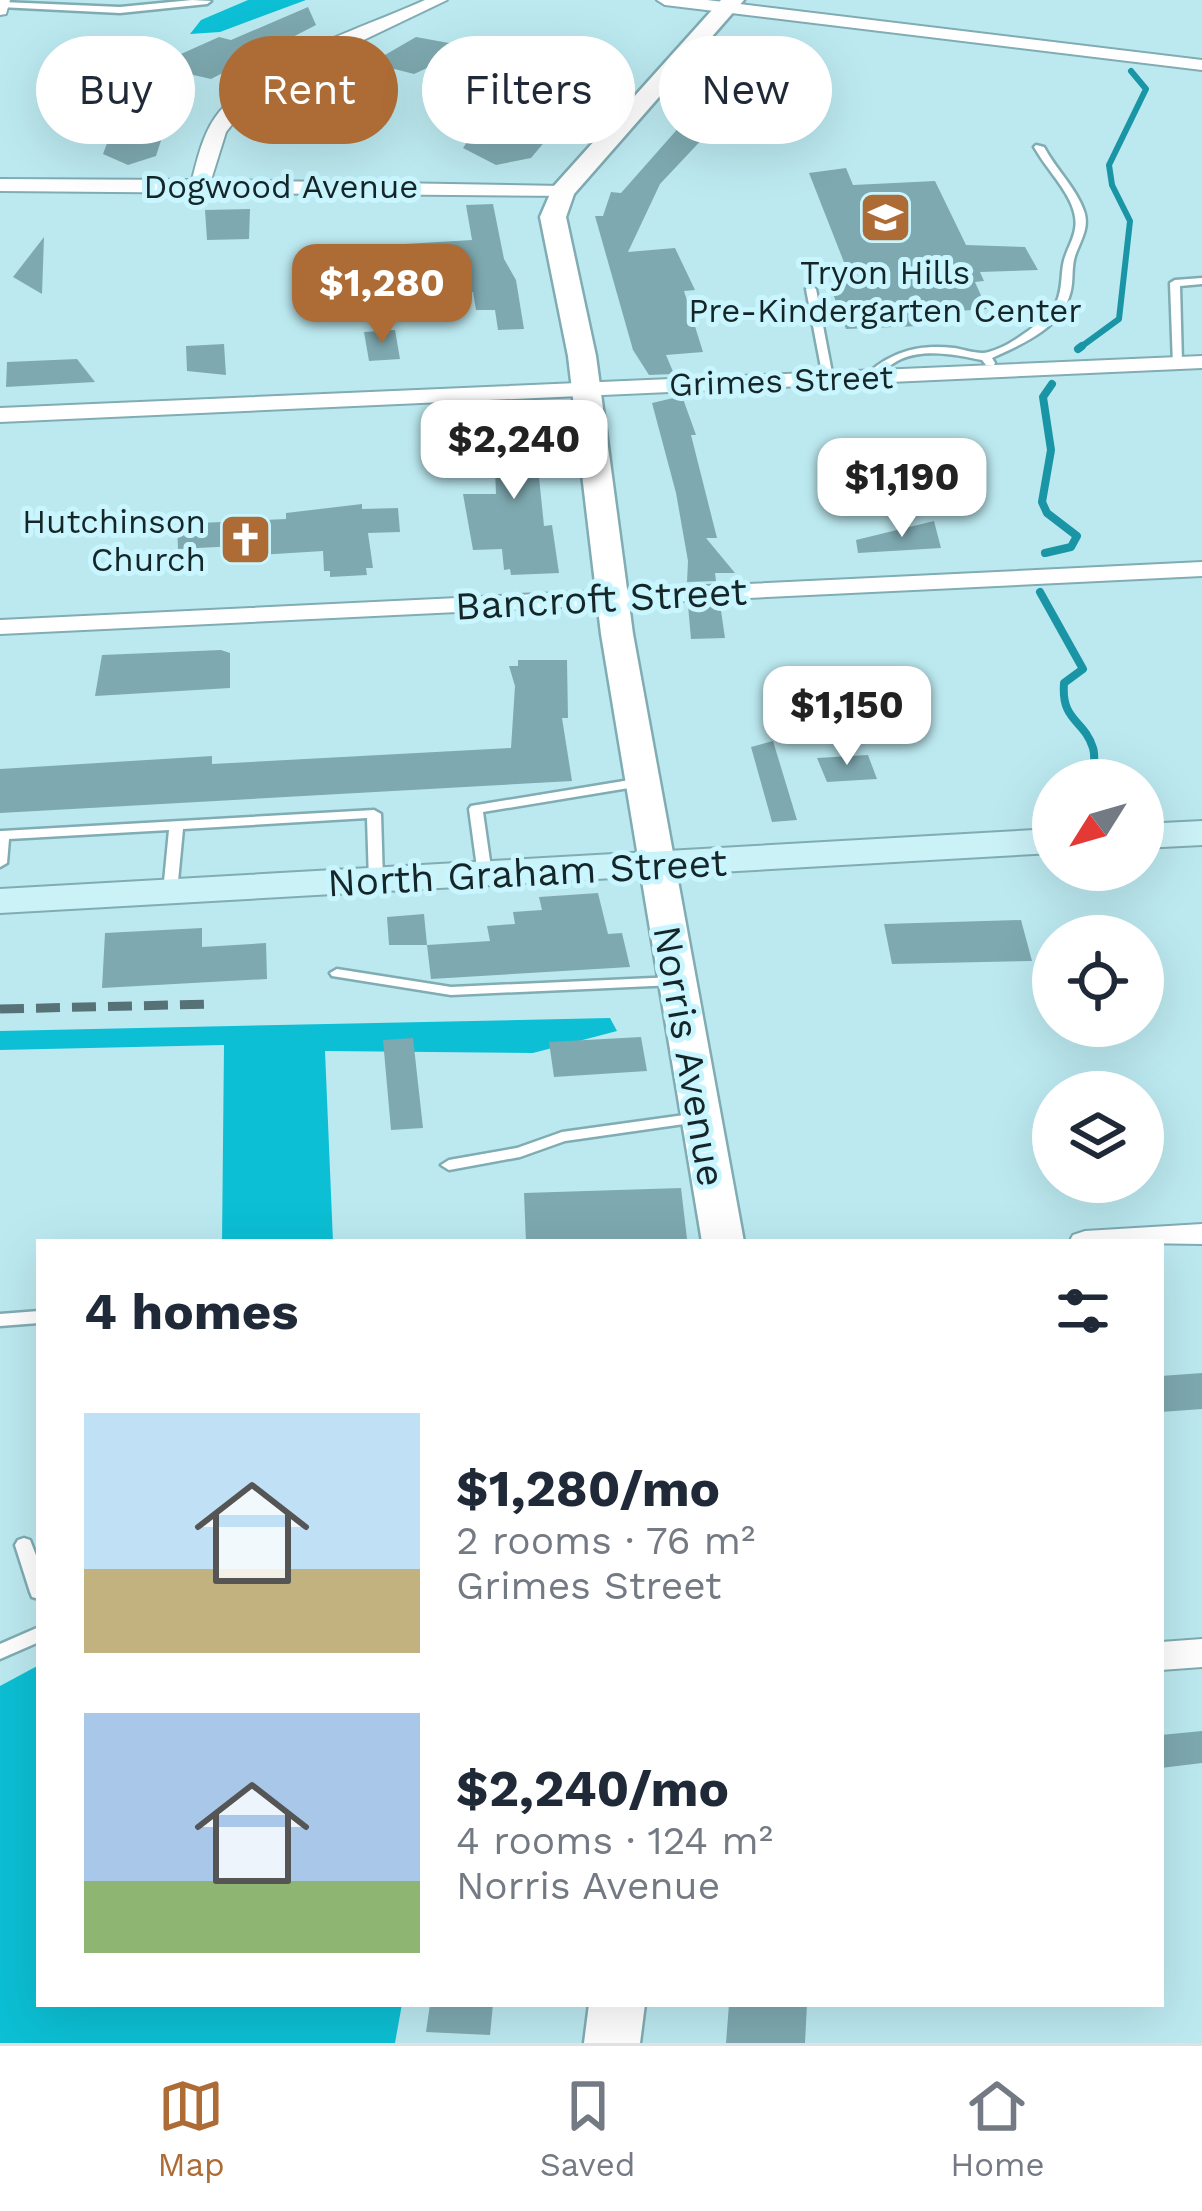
<!DOCTYPE html>
<html lang="en">
<head>
<meta charset="utf-8">
<style>
  :root { --surface:#fff; --page:#f6f6f7; --text:#1f2937; --muted:#747a83; --line:#e0e1e3; --accent:#ad6c35 }
  body { margin:0; font-family:"Work Sans",sans-serif; background:var(--page); color:var(--text); height:100vh; display:flex; flex-direction:column; font-size:45px; white-space:nowrap }
  * { box-sizing:border-box; margin:0 }
  p { font-size:39px; color:var(--muted) }
  .icon { flex:none; width:66px; height:66px; fill:none; stroke:currentColor; stroke-width:2; stroke-linecap:round; stroke-linejoin:round }
  .map { position:relative; flex:1; overflow:hidden }
  .details { position:absolute; left:36px; top:1239px; width:1128px; height:768px; display:flex; flex-direction:column; background:var(--surface); border-radius:0px; box-shadow:0 12px 48px #0002 }
  .details>* { flex:none }
  .hud { position:absolute; left:36px; top:36px; width:1131px; height:108px; display:flex; gap:24px }
  .needle { width:78px; rotate:233deg }
  .buttons { position:absolute; left:1032px; top:759px; display:grid; gap:24px }
  .buttons a { display:grid; place-items:center; width:132px; height:132px; border-radius:50%; background:var(--surface); box-shadow:0 12px 48px #0002; font-size:60px }
  .price { position:absolute; translate:-50% -102px; padding:0 27px; border-radius:24px; background:#fff; color:#222; font-size:39px; line-height:78px; filter:drop-shadow(0 3px 6px #0008) }
  .price::after { content:''; position:absolute; left:50%; top:72px; width:36px; height:27px; margin-left:-18px; background:inherit; clip-path:polygon(0 0,100% 0,50% 100%) }
  .price.on { background:var(--accent); color:#fff }
  ul { padding:0; list-style:none }
  li { display:flex; align-items:center; gap:36px; height:300px; padding:0 48px }
  li span { display:grid; place-items:center; flex:none; width:336px; height:240px; border-radius:0px; color:#555 }
  li>.icon { margin-inline-start:auto }
  span .icon { width:144px; height:144px; fill:#fffc; stroke-width:1 }
  li b { font-size:51px }
  h2 { display:flex; justify-content:space-between; align-items:center; height:144px; padding:0 48px; font-size:51px }
  .tag { padding:0 42px; border-radius:54px; background:var(--surface); box-shadow:0 12px 48px #0002; font-size:42px; line-height:108px }
  .tag.on { background:var(--accent); color:#fff }
  .tab-bar { display:flex; justify-content:space-around; align-items:center; height:168px; border-top:3px solid var(--line); background:var(--surface); font-size:33px; color:var(--muted) }
  .tab-bar a { display:grid; justify-items:center; gap:6px }
  .tab-bar .on { color:var(--accent) }
  .map>svg:first-child { display:block }
  .forest { fill:#0cbfd4 }
  .lines { fill:none; stroke-linecap:round; stroke-linejoin:round }
  .stream-far1 { stroke:#1a95a5; stroke-width:6 }
  .stream { stroke:#1a95a5; stroke-width:8 }
  .building { fill:#7ea9b0 }
  .service-casing { stroke:#80acb3; stroke-width:5 }
  .minor-casing { stroke:#80acb3; stroke-width:4 }
  .tertiary-casing { stroke:#80acb3; stroke-width:5 }
  .secondary-casing { stroke:#80acb3; stroke-width:4 }
  .service { fill:#fff; fill-rule:evenodd }
  .minor { fill:#fff; fill-rule:evenodd }
  .tertiary { fill:#fff; fill-rule:evenodd }
  .secondary { fill:#cbf2f7; fill-rule:evenodd }
  .rail { stroke:#567277; stroke-width:9; stroke-dasharray:24 12; stroke-linecap:butt }
  .labels { text-anchor:middle; stroke-width:10; stroke-linejoin:round; paint-order:stroke }
  .far-street-label { font-size:33px; fill:#152629; stroke:#c9f6fe }
  .far-poi-label { font-size:33px; fill:#152629; stroke:#c9f6fe }
  .street-label { font-size:39px; fill:#152629; stroke:#c9f6fe }
</style>
</head>
<body>
<div class="map">
<svg width="1202" height="2043" viewBox="0 0 1202 2043">
  <rect width="100%" height="100%" fill="#bce9f0"/>
  <path class="forest" d="M248,0H306L220,32L190,34L201,20Z
    M610,1018L617,1031L533,1053L325,1051L333,1242H222L224,1045L0,1050V1031Z
    M39,1665V2004H402L395,2043H0V1686Z"/>
  <g class="lines">
    <path class="stream-far1" d="M1078,349L1119,319L1130,221L1112,185L1109,165L1146,89L1131,71"/>
    <path class="stream" d="M1078,349L1082,346
      M1045,553L1071,547L1077,536L1047,513L1042,502L1051,450L1043,397L1052,384
      M1040,592L1083,669L1064,683C1061,722 1084,719 1093,748C1096,757 1093,770 1093,780"/>
  </g>
  <path class="building" d="M308,7L316,25L211,79L154,66L219,37L231,40Z
    M416,37L509,54L477,73L438,63L414,74L371,63Z
    M180,82L156,156L128,165L103,154L115,122Z
    M529,110L568,114L531,158L496,165L463,148L488,111L526,114Z
    M681,125L685,131L708,133L660,184L628,252L675,248L695,290L684,291L703,352L666,355L674,374L649,375L633,350L595,216H603L611,192L621,193Z
    M846,168L853,185L935,181L966,245L1025,247L1038,270L980,272L984,281L975,282L987,309L914,314L919,326L846,329L832,291H837L831,276L849,275L809,173Z
    M493,204L504,259L516,280L524,329L498,330L495,310H476L473,292L413,294L405,244L472,240L466,205Z
    M250,209L249,239L207,240L205,210Z
    M44,237L42,294L13,277Z
    M395,330L400,359L369,361L364,332Z
    M224,344L226,375L187,371L186,346Z
    M77,359L95,382L6,387L7,362Z
    M682,396L696,435H691L717,538H706L735,573H715L716,581L687,582L688,561L676,493L652,403Z
    M532,409L544,526L552,525L559,573L511,575L510,569L504,570L502,549L473,550L463,494H496L493,415Z
    M362,504V509L398,508L400,532L368,533L373,568H366L367,575L330,577V571H324L323,551L259,555L258,545L178,549L177,524L286,519V513Z
    M934,521L941,548L858,553L856,540Z
    M720,604L725,638L691,639L688,605Z
    M221,650L230,653V688L95,696L102,655Z
    M518,660H567L568,718H562L572,781L0,813V769L212,756V764L511,748L515,686L509,666H518Z
    M773,741L797,820L772,822L751,747Z
    M868,755L877,779L827,782L817,758Z
    M598,893L608,934L622,933L630,967L431,979L427,945L490,941L487,926L515,924L513,912L542,910L539,897Z
    M424,914L427,945H389L387,917Z
    M1021,920L1032,961L892,964L884,924Z
    M202,928V947L266,943L267,979L102,988L105,933Z
    M641,1037L647,1071L554,1077L549,1042Z
    M413,1038L423,1128L391,1130L383,1040Z
    M681,1188L687,1239L526,1242L524,1193Z
    M1202,1373V1409L1161,1412V1376Z
    M1202,1731V1763L1161,1768V1735Z
    M430,2004H493L490,2035L426,2032Z
    M729,2004H807L805,2043H726Z"/>
  <g class="lines">
    <defs>
      <path id="service" d="M192,0L211,1L207,4L120,13L0,7L2,2L120,7Z
        M1036,145L1044,147C1055,168 1076,188 1084,211C1090,228 1080,241 1075,256C1071,269 1074,282 1070,294C1060,329 1022,344 992,358L995,363L994,365H986L982,360C957,355 926,348 901,359C888,365 880,376 867,378V374C892,351 920,344 954,348C962,349 973,353 982,353C1003,352 1047,321 1057,301C1062,289 1061,277 1063,265C1065,252 1073,242 1075,229C1080,203 1052,176 1039,155L1034,147Z
        M1202,278V284L1180,286L1182,363L1173,365L1170,283L1175,280Z
        M811,286L816,289L833,378L828,381L823,378L806,289Z
        M642,778L647,779L649,782L647,785L483,812L492,875L485,879L478,875L469,809L471,806Z
        M374,810L381,814L383,881L376,885L369,881L367,818L183,829L177,892L170,896L163,892L169,830L9,839L7,863L0,867V831H2Z
        M337,969L451,987L675,977L682,981L675,985L451,995L332,976L330,973Z
        M699,1113L705,1115L707,1118L705,1121L565,1141L520,1157L449,1170L441,1165L449,1160L517,1148L562,1132Z
        M39,1311V1323L0,1326V1314Z
        M24,1538L30,1540L39,1563V1599L32,1597L30,1592L15,1545L18,1540Z
        M39,1627V1642L0,1659V1644Z"/>
      <path id="minor" d="M0,0H10L6,14L0,15Z
        M425,0H447L301,70L249,103L226,132L211,180L562,186L572,192L569,196L0,191V179L192,180C198,156 204,130 220,111C269,55 359,30 425,0Z
        M657,0H707L1202,60V70L665,5Z
        M1202,356V368L0,422V408Z
        M1202,562V576L0,634V620Z
        M1202,1224V1244L1069,1242L1073,1235L1085,1231Z
        M1202,1639V1667L1161,1670V1642Z"/>
      <path id="tertiary" d="M721,0H744L574,194L566,217L596,356L633,634L744,1242H702L601,634L568,356L540,217L553,187Z
        M589,2004H645L640,2043H584Z"/>
      <path id="secondary" d="M1202,821V845L1143,848V824Z
        M1053,829V853L0,913V889Z"/>
    </defs>
    <use href="#service" class="service-casing"/>
    <use href="#minor" class="minor-casing"/>
    <use href="#tertiary" class="tertiary-casing"/>
    <use href="#secondary" class="secondary-casing"/>
    <use href="#service" class="service"/>
    <use href="#minor" class="minor"/>
    <use href="#tertiary" class="tertiary"/>
    <use href="#secondary" class="secondary"/>
    <path class="rail" d="M0,1009L214,1004"/>
  </g>
  <defs>
    <symbol id="school-square" viewBox="-11 -11 22 22"><rect x="-9" y="-9" width="18" height="18" rx="4" fill="#ad6c35" stroke="#c9f6fe"/><path d="M0-5L7-2L0 1L-7-2ZM-4 1L0 2.5L4 1V4Q0 6-4 4Z" fill="#fff"/></symbol>
    <symbol id="church-square" viewBox="-11 -11 22 22"><rect x="-9" y="-9" width="18" height="18" rx="4" fill="#ad6c35" stroke="#c9f6fe"/><path d="M-1.2-6h2.4v3.5h3.3v2.4h-3.3V6h-2.4V-.1h-3.3v-2.4h3.3Z" fill="#fff"/></symbol>
  </defs>
  <g fill-rule="evenodd">
    <use href="#school-square" x="856" y="188" width="59" height="59"/>
    <use href="#church-square" x="216" y="510" width="59" height="59"/>
  </g>
  <g class="labels">
    <g class="far-street-label">
      <text x="281" y="198">Dogwood Avenue</text>
      <text transform="translate(781 380) rotate(-2)" y="12">Grimes Street</text>
    </g>
    <g class="far-poi-label">
      <text x="885" y="284">Tryon Hills<tspan x="885" dy="38">Pre-Kindergarten Center</tspan></text>
      <text x="206" y="533" text-anchor="end">Hutchinson<tspan x="206" dy="38">Church</tspan></text>
    </g>
    <g class="street-label">
      <text transform="translate(601 598) rotate(-3)" y="14">Bancroft Street</text>
      <text transform="translate(527 872) rotate(-3)" y="14">North Graham Street</text>
      <text transform="translate(690 1056) rotate(80)" y="14">Norris Avenue</text>
    </g>
  </g>
</svg>
<div class="buttons">
<a><svg class="needle" viewBox="-14 -14 28 28"><path d="M0-13l5 13h-10z" fill="#e53935"/><path d="M0 13l5-13h-10z" fill="#747a83"/></svg></a>
<a><svg class="icon" aria-label="locate" viewBox="0 0 24 24"><circle cx="12" cy="12" r="6"/><path d="M12 2v4M12 18v4M2 12h4M18 12h4"/></svg></a>
<a><svg class="icon" aria-label="layers" viewBox="0 0 24 24"><path d="M12 4l9 5-9 5-9-5zM3 14l9 5 9-5"/></svg></a>
</div>
<b class="price on" style="left:382px;top:346px">$1,280</b>
<b class="price" style="left:514px;top:502px">$2,240</b>
<b class="price" style="left:902px;top:540px">$1,190</b>
<b class="price" style="left:847px;top:768px">$1,150</b>
<div class="hud">
<a class="tag">Buy</a>
<a class="tag on">Rent</a>
<a class="tag">Filters</a>
<a class="tag">New</a>
</div>
<section class="details">
<h2>4 homes<svg class="icon" aria-label="filters" viewBox="0 0 24 24"><path d="M4 7h16M4 17h16"/><circle cx="9" cy="7" r="2"/><circle cx="15" cy="17" r="2"/></svg></h2>
<ul>
<li><span style="background:linear-gradient(#bfe0f5 65%,#c2b280 0)"><svg class="icon" aria-label="home" viewBox="0 0 24 24"><path d="M3 11l9-7 9 7M6 9v11h12V9"/></svg></span><div><b>$1,280/mo</b><p>2 rooms · 76 m²</p><p>Grimes Street</p></div></li>
<li><span style="background:linear-gradient(#a9c7e8 70%,#8fb573 0)"><svg class="icon" aria-label="home" viewBox="0 0 24 24"><path d="M3 11l9-7 9 7M6 9v11h12V9"/></svg></span><div><b>$2,240/mo</b><p>4 rooms · 124 m²</p><p>Norris Avenue</p></div></li>
</ul>
</section>
</div>
<nav class="tab-bar">
<a class="on"><svg class="icon" aria-label="map" viewBox="0 0 24 24"><path d="M3 6l6-2 6 2 6-2v14l-6 2-6-2-6 2zM9 4v14M15 6v14"/></svg>Map</a>
<a><svg class="icon" aria-label="saved" viewBox="0 0 24 24"><path d="M7 4h10v16l-5-4-5 4z"/></svg>Saved</a>
<a><svg class="icon" aria-label="home" viewBox="0 0 24 24"><path d="M3 11l9-7 9 7M6 9v11h12V9"/></svg>Home</a>
</nav>
</body>
</html>
